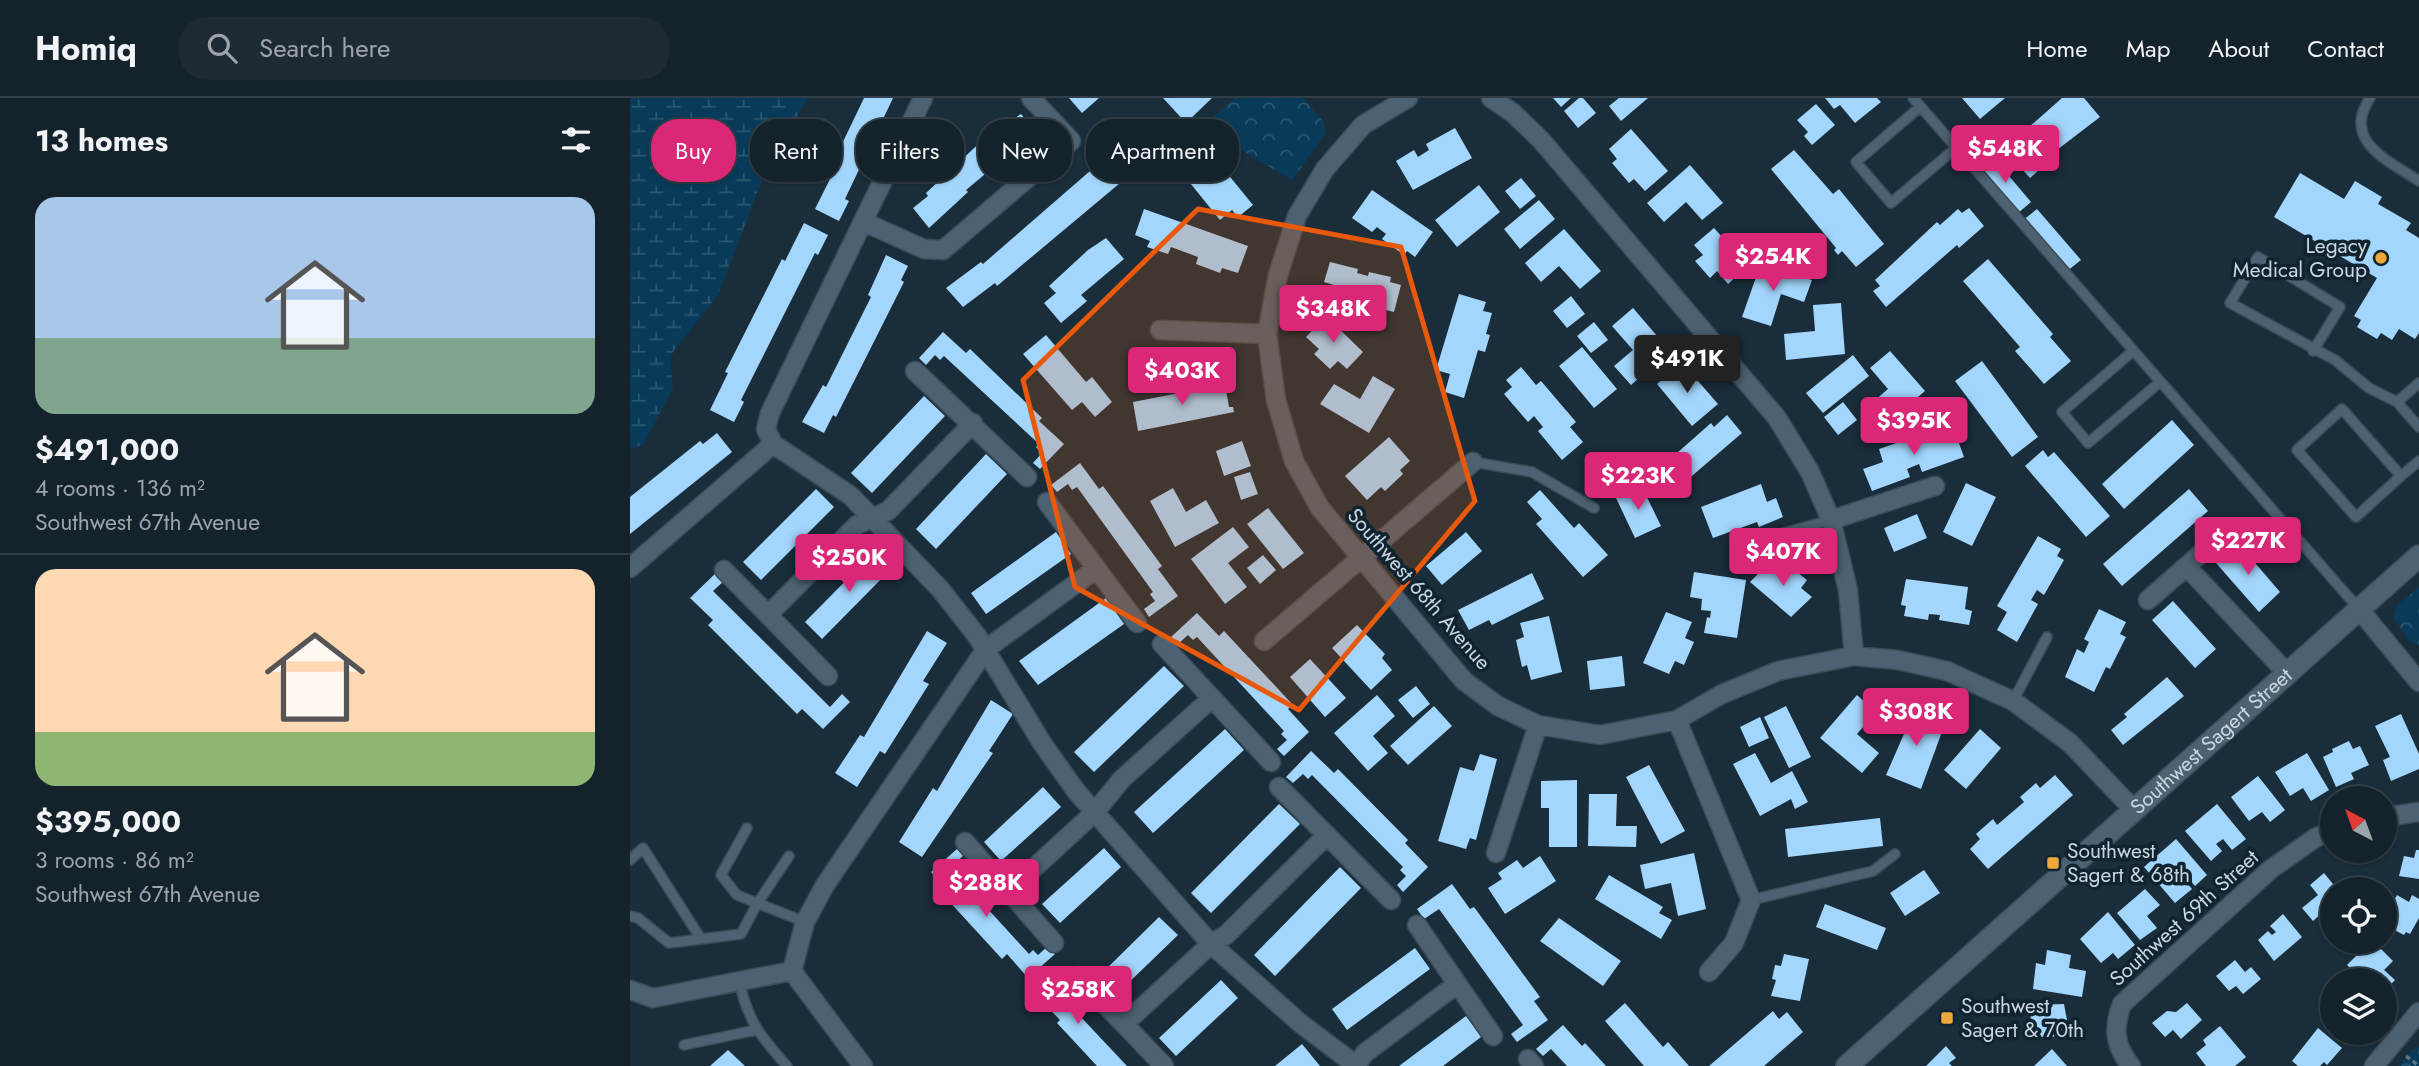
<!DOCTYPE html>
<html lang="en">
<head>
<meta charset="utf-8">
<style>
  :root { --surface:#14222c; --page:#1d2a34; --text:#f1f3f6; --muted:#9da4a9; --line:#333f48; --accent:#db2777 }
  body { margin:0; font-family:Jost,sans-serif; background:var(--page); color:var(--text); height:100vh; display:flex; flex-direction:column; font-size:26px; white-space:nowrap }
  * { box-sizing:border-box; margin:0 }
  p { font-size:23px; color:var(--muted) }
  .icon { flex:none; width:38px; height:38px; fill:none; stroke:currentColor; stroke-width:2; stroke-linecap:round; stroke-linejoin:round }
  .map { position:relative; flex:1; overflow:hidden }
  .details { display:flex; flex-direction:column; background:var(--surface); width:630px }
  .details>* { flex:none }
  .guide { position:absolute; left:21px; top:21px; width:665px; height:63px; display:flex; gap:14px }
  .needle { width:46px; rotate:319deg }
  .fabs { position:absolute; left:1690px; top:688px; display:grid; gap:14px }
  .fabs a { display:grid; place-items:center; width:77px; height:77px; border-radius:50%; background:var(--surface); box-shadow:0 2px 5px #0004,0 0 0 2px var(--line); font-size:35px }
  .price { position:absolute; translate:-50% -60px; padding:0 16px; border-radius:7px; background:var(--accent); color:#fff; font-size:23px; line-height:46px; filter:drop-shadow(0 2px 4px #0008) }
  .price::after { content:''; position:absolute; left:50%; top:42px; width:21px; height:16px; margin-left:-10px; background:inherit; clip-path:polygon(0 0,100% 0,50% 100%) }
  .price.on { background:#222; color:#fff }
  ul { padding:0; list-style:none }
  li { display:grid; align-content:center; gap:14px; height:371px; padding:0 35px }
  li+li { border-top:2px solid var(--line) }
  li span { display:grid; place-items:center; height:217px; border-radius:21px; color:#555 }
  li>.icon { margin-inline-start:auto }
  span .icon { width:126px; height:126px; fill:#fffc; stroke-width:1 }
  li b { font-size:30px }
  h2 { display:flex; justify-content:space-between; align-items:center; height:84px; padding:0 35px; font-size:30px }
  .chip { padding:0 24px; border-radius:28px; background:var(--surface); box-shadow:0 2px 5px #0004,0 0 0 2px var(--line); font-size:24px; line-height:63px }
  .chip.on { background:var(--accent); color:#fff }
  header { display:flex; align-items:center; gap:42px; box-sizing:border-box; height:98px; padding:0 35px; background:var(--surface); border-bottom:2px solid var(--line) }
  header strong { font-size:33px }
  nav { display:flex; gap:38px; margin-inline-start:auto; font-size:24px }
  .search { width:490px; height:63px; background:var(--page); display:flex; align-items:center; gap:18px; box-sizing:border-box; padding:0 24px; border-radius:28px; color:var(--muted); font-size:26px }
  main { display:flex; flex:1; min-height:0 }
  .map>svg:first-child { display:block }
  .wetland { fill:url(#wetland-marsh) }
  .park { fill:url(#park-crowns) }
  .building { fill:#a3d6fd }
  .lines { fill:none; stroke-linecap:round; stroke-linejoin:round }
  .service-casing { stroke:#3b4b57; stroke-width:12 }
  .minor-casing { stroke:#3b4b57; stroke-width:21 }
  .secondary-casing { stroke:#3b4b57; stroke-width:24 }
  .path { stroke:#60707c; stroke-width:3.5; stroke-dasharray:5 3.5; stroke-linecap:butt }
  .service { stroke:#4c6171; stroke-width:9 }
  .minor { stroke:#4c6171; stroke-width:18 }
  .secondary { stroke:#4c6171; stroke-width:21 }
  .marked { fill:#e8590c; fill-opacity:0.2; stroke:#e8590c; stroke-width:5; stroke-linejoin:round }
  .poi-dot { fill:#eda83b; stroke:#102331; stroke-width:2.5 }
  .labels { text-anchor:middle; stroke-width:7; stroke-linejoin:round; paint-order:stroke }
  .poi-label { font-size:21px; fill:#cad6df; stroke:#102331; text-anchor:start }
  .street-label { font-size:21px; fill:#cad6df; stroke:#102331 }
</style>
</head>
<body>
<header>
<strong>Homiq</strong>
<div class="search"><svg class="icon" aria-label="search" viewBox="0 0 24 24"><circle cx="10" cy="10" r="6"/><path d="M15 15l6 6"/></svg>Search here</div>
<nav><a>Home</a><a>Map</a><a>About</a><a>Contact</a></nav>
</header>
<main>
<section class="details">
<h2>13 homes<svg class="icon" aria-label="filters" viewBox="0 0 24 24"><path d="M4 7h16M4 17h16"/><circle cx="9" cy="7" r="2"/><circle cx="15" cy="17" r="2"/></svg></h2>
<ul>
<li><span style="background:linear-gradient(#a9c7e8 65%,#7fa58c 0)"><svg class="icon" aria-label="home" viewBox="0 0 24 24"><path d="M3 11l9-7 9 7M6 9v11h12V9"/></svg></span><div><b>$491,000</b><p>4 rooms · 136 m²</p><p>Southwest 67th Avenue</p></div></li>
<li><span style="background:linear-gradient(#ffd9b3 75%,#8fb573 0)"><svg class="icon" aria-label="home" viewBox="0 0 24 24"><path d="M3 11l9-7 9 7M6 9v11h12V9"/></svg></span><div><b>$395,000</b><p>3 rooms · 86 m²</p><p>Southwest 67th Avenue</p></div></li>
</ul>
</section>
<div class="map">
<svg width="1789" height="968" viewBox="0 0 1789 968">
  <defs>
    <pattern id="wetland-marsh" width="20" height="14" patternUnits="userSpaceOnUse" patternTransform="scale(1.75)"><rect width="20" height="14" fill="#083b59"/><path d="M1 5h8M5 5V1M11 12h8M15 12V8" fill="none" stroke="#2b5770"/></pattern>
    <pattern id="park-crowns" width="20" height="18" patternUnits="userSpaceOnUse" patternTransform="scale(1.75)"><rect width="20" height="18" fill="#083b59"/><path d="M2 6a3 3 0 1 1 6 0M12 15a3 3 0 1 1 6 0" fill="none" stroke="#2b5770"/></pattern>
  </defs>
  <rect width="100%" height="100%" fill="#1a2d3b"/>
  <path class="wetland" d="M0,0H178L138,66L89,195L40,258L43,290L13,347L0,351Z"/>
  <path class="park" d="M605,0H673L694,24L695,36L662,82L572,29Z
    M1789,489V547L1780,544L1763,519L1767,508Z
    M1789,949V968H1769L1781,953Z"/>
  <path class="building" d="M234,0H263L215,101L219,103L209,123L185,111L203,75L199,73Z
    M439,0H469L452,15Z
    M533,0H582L556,25Z
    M923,0H941L931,9Z
    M949,0H953L966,15L948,30L934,13Z
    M989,0H1018L991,23L979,8Z
    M1195,0H1247L1251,4L1225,25L1210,7L1204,11Z
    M1332,0H1375L1350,21Z
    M1432,0H1454L1470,19L1419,58L1421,61L1400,80L1374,51Z
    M1186,6L1205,27L1182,47L1174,38L1178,34L1167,22Z
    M391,16L408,36L392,50L390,47L336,92L338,94L299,130L283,110L298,98L296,95L357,38Z
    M825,30L842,60L783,92L766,63L784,52L788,59L799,52L796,46Z
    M1001,31L1038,73L1015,93L1004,81L999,85L982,65L987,61L979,51Z
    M505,34L519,51L493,76L496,80L367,188L365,185L333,209L316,190L351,164L353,166Z
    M1164,52L1203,96L1209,91L1254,146L1226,169L1212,153L1208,157L1204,152L1206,150L1141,71Z
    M579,53L623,107L608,119L602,112L590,122L552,75Z
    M1363,59L1401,104L1387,116L1348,72Z
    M1060,67L1093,105L1072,122L1056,104L1034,124L1017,105Z
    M1670,75L1714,101L1725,83L1752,99L1748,106L1781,125L1776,132L1789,140V235L1785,241L1769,231L1762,242L1751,235L1747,241L1727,229L1731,222L1724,218L1747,180L1644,119Z
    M891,80L906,98L890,111L875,93Z
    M849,87L870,114L827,149L805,122Z
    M742,92L803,134L785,159L777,153L774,157L752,141L756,136L747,129L742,134L722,120Z
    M909,102L925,121L890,151L874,131Z
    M1339,110L1354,128L1329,150L1327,147L1256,209L1243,193L1250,188L1245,182L1307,124L1310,127L1328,111L1332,115Z
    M514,111L618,148L608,175L592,170L590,175L566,166L568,159L541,149L538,156L517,149L520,143L505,137Z
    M1407,111L1451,162L1436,174L1392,123Z
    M174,125L198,137L188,157L185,155L111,302L114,304L104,324L80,312L98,275L95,274L152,161L155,163Z
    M1084,130L1118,168L1098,186L1087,173L1080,180L1065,163L1073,157L1064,147Z
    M934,131L971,173L950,191L929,168L911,184L895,165Z
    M476,140L494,161L451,197L457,203L431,225L414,205L426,195L419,188L458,152Z
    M256,157L278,168L271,182L274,184L206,319L203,317L194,335L172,324L193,287L196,289L241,199L238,197Z
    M1358,161L1423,236L1420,239L1441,263L1414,286L1385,253L1390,249L1333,183Z
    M700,164L728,171L727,175L738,178L739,174L761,179L760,184L771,187L764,214L701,199L704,187L694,184Z
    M1131,165L1182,182L1174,204L1151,196L1141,228L1112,219Z
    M829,196L856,204L853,213L862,215L856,236L860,237L855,254L848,252L834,300L815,294L820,276L806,272Z
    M941,198L955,216L937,230L923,213Z
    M1211,205L1215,256L1156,262L1154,236L1185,233L1183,207Z
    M1003,210L1040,253L1001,287L984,268L1003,252L982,228Z
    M696,218L733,254L717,271L708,263L700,271L684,256L689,251L676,239Z
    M964,224L978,242L961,255L947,238Z
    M313,234L336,255L340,251L412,320L409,323L434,346L410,371L403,365L412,355L406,349L409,346L314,258L310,262L305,257L296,267L289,260Z
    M416,237L456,284L462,279L482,304L465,319L452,304L442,312L393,256Z
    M952,249L987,291L964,310L929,268Z
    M1260,253L1295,293L1253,329L1236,310L1258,291L1240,270Z
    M1223,257L1239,278L1193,315L1176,295Z
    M1352,263L1408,339L1382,359L1325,283Z
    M1050,266L1059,278L1062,276L1088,306L1062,328L1027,286Z
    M891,269L906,287L911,283L946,324L940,329L953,344L932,362L908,333L913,329L904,318L898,324L874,296L882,289L876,282Z
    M743,278L765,291L739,335L690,306L704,286L730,301Z
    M595,286L599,309H603L604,314L508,333L503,304Z
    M294,298L315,318L242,395L221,375Z
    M1213,304L1227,322L1208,337L1194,319Z
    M1097,317L1112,335L1056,383L1038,363L1081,325L1084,329Z
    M1542,322L1564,347L1494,411L1472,386Z
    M1322,326L1334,359L1292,374L1289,366L1277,371L1280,379L1242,393L1233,371L1253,364L1249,351Z
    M87,335L102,354L0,436V399L70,343L73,346Z
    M759,339L780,363L770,372L773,376L755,393L751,389L737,402L715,378Z
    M612,343L621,368L594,378L586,353Z
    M1413,352L1418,359L1424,354L1480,418L1456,439L1395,368Z
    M356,356L377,376L306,451L286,431Z
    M450,365L469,391L473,388L532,468L528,471L548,498L519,519L514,511L525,503L520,496L523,494L447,389L442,392L438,386L427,394L421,387Z
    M620,374L628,396L611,402L604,379Z
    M1336,385L1366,399L1342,448L1313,434Z
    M1131,386L1137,404L1146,400L1153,419L1129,429L1127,424L1083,440L1071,409Z
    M1011,387L1031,428L1005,440L986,400Z
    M543,390L556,414L576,402L589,425L545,449L520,403Z
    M186,391L204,409L131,482L113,464Z
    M1559,391L1578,413L1492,488L1473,466Z
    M910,392L944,430L949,425L978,457L953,479L906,426L912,421L897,404Z
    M638,410L674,455L653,471L617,426Z
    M1287,416L1297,440L1264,454L1254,430Z
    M603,429L619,449L598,465L617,489L595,506L561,461Z
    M426,434L441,456L356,516L341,495Z
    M836,434L852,453L812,487L796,468Z
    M1408,438L1431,451L1427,458L1434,462L1414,497L1407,492L1401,502L1408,506L1387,544L1367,532L1377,514L1367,508Z
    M1608,445L1650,494L1629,514L1586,465Z
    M246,452L263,469L192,541L175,524Z
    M633,457L646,472L630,486L617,470Z
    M1141,463L1154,473L1158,467L1177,482L1171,490L1182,499L1161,519L1120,484Z
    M88,473L96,481L83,493L200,609L212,596L220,604L193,631L172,611L167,616L78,527L83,522L60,500Z
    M1064,474L1116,482L1107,540L1074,535L1077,519L1080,520L1081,513L1071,512L1072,501L1060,499Z
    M902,475L914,501L862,527L859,522L839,532L828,512Z
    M1276,481L1338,489L1335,511L1342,513L1339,527L1309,522L1310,517L1299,516L1298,522L1274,518L1276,508L1271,507Z
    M476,500L494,526L408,587L389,563Z
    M1543,503L1586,551L1565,570L1522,522Z
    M1469,511L1496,524L1490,536L1496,539L1480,571L1476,569L1464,594L1435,579L1447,551L1454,555L1459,544L1454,541Z
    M1036,514L1062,524L1055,540L1064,544L1054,567L1045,563L1039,576L1013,565Z
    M567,515L589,538L594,533L663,607L658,611L679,634L654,658L647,651L657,642L651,636L654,633L567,539L563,542L558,537L548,546L541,539Z
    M919,518L932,574L901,582L897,567L892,569L886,542L894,539L890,525Z
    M727,527L755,556L752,560L762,572L741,592L702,550Z
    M297,533L317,545L293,583L299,586L255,656L250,653L227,689L205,675L230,637L234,639Z
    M992,558L995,588L960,592L957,563Z
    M680,561L716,600L695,619L660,579Z
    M534,568L554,588L464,674L444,654Z
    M1537,579L1554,598L1493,647L1481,632L1497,619L1494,616Z
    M786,588L800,606L783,620L768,602Z
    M747,597L765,618L743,638L758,655L738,673L704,635Z
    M1227,597L1246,614L1227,636L1249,655L1232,675L1190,640Z
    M361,602L383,616L359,653L363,655L292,759L269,744L303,690L307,693Z
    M1288,604L1303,610L1300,626L1313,631L1291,691L1256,677Z
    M804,608L822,628L778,667L760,648Z
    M1156,608L1181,659L1159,670L1134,619Z
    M1771,616L1789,656V671L1761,683L1753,662L1760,659L1745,628Z
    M1130,619L1139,640L1119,649L1110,629Z
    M595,631L614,652L523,735L504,714Z
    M1350,631L1371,650L1336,691L1314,672Z
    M1719,643L1723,651L1730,648L1739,667L1721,675L1724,681L1706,689L1693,659L1703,654L1702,651Z
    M681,653L704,675L708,671L778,742L775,745L798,769L773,794L767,787L776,778L770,772L773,769L682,677L678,681L673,676L663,685L656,679Z
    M1125,655L1141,685L1162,673L1178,704L1165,711L1161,701L1130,718L1103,666Z
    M1677,655L1699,692L1681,703L1673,690L1660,698L1645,674Z
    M850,656L867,661L846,742L840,740L836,751L808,743L830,669L844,673Z
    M1019,667L1055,733L1031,746L996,679Z
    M1425,677L1443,697L1358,771L1340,751L1350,741L1346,736L1363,721L1367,727L1394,704L1390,699L1406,685L1410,690Z
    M1628,678L1655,712L1640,724L1632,714L1619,723L1601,699Z
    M947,682V749H919V710H911V683Z
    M413,689L431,709L371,763L354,744Z
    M959,696H987L986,728H1007L1006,749L958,748Z
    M649,706L670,726L581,815L561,795Z
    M1587,706L1616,741L1602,752L1593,741L1586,746L1592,753L1581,763L1555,733Z
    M1250,720L1253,748L1158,759L1155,731Z
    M1546,741L1577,777L1565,788L1549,770L1546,773L1562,791L1545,805L1514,769Z
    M474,750L491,769L430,825L412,806Z
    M327,751L333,758L323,767L329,773L326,776L399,856L403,852L408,857L418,848L425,856L398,880L377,856L372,861L317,801L321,797L301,774Z
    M1786,752H1789V781L1769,778L1774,758L1784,760Z
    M1064,755L1076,811L1048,818L1041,785L1015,791L1010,767Z
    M910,758L926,783L875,816L858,790L872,781L868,775L887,762L893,770Z
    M710,769L731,790L645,878L624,857Z
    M1294,772L1310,795L1275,818L1260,795Z
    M1694,775L1707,791H1703V826L1693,814L1683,823L1672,810L1688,797L1680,787Z
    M979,777L1033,809L1029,815L1042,822L1031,841L965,801Z
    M822,786L840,811L844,809L910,899L904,903L918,922L887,944L881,936L893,927L809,811L794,821L787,811Z
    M1515,791L1530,807L1517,818L1527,830L1510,842L1487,815Z
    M1767,797L1779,804L1782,797L1789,801V820L1780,836L1776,834L1774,837L1755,827V818Z
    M1195,806L1256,830L1247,852L1186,829Z
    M1478,814L1505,847L1488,861L1483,855L1471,865L1450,841Z
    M1653,816L1672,839L1644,863L1628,842L1638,833L1642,837L1646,834L1640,828Z
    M529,819L548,837L488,895L470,877Z
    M929,820L991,863L973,888L910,843Z
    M1740,844H1744L1763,863L1754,872L1765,882L1755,892V882H1733L1717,867Z
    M785,850L800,871L717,932L702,911Z
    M1417,852L1441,857L1439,870L1456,873L1452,899L1403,891L1406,865L1415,867Z
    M1154,856L1179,861L1170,903L1141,898L1146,882L1142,881L1145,867L1151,868Z
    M1605,862L1615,874L1621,869L1631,881L1613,896L1606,888L1599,893L1586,878Z
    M433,874L439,881L430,890L435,896L432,899L497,968H467L427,925L430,922L407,898Z
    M591,882L608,900L546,958L529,940Z
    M995,905L1033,949L1038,944L1059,968H1014L975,923Z
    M1557,905L1572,922L1551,941L1543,932L1535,939L1522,925L1537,913L1546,914Z
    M1434,906L1440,938L1403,939L1399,907Z
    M1143,913L1149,921L1157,914L1173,934L1134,968H1079Z
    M836,918L851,939L813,968H769Z
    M933,927L952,948L955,945L976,968H937L921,951L913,958L906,951Z
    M1590,928L1616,959L1605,968H1576L1566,955L1576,947L1573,942Z
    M1688,930L1712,950L1697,967L1694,964L1690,968H1668L1662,963Z
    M672,946L690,968H645Z
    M1316,948L1326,960L1319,965L1322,968H1296Z
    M1422,951L1437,968H1404Z
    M98,952L115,968H80Z"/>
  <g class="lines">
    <defs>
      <path id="service" d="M1283,0L1729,511
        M1740,0C1711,43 1759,63 1789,83
        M1290,9L1226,64L1261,105L1326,50
        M1503,253L1432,314L1458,345L1530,284
        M1683,253L1710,209L1628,159L1600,205L1705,262L1739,290L1767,304
        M1789,285L1767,304L1789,329
        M1712,311L1771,378L1726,419L1667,352Z
        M843,364L902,374L964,410
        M1771,378L1789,363
        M1125,443L1201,422
        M1383,603L1417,539
        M117,730L91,777L107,797L175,824
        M0,762L13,750L71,841
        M1121,802L1243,773L1265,756
        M0,818L8,820L39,845L111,836L127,806L159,758
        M109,883C118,923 130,938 157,968
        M54,947L126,932"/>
      <path id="minor" d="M293,0L140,315L136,331L143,346L221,398L311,492L347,538L412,645L446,693L581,846L670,925L727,968
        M778,0L733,27L695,71L667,118L648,177L637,236L646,302L664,363L690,410L834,583L868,608L908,627L970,637L1047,622L1092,596L1148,573L1224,558L1268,562L1317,573L1383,603L1440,645L1504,712
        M861,0L883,15L911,42L1147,320L1180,374L1201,422L1218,492L1224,558
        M234,124L294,151L313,152L441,43L401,0
        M530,232L637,236
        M285,273L397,379
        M417,404L507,525
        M1201,422L1305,388
        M1557,469L1657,575
        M0,470L143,346
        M94,472L198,578
        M1518,502L1598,432
        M1729,511L1789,584
        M139,516L227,427L258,413L343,325
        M634,543L843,364
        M532,546L641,664
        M1047,622L1121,802L1104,845L1079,874
        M649,689L761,802
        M1755,719L1789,714
        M335,744L424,845
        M866,755L908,627
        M379,793L465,714L492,681L582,600
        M787,827L863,938
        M448,878L534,968
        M0,892L23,900L162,873
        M494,926L581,846L596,837L697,737
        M898,961L904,968
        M233,968L162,873L175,824L195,787L356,551L466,471
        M726,968L735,955L827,886
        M1501,968C1484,947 1483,930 1492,906L1641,771L1685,740L1703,732
        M1744,968L1789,914"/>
      <g id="secondary">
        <path id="s1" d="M1217,968L1789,458"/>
      </g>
    </defs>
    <use href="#service" class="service-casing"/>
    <use href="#minor" class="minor-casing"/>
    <use href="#secondary" class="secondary-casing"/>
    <path class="path" d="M1776,958L1789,968"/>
    <use href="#service" class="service"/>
    <use href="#minor" class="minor"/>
    <use href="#secondary" class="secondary"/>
  </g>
  <path class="marked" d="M568,111L771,149L845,403L669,612L445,489L393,282Z"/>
  <g class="poi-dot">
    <circle cx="1751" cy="160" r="7"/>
    <rect x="1416" y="758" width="14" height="14" rx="3.5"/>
    <rect x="1310" y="913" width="14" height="14" rx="3.5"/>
  </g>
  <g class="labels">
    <g class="poi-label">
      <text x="1737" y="155" text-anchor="end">Legacy<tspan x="1737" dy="24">Medical Group</tspan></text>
      <text x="1437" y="760">Southwest<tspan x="1437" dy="24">Sagert &amp; 68th</tspan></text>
      <text x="1331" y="915">Southwest<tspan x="1331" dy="24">Sagert &amp; 70th</tspan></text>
    </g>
    <g class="street-label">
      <text transform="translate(789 491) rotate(49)" y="7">Southwest 68th Avenue</text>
      <text dy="7" stroke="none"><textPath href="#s1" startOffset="488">Southwest Sagert Street</textPath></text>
      <text transform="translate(1554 820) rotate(-42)" y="7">Southwest 69th Street</text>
    </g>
  </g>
</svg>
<div class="fabs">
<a><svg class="needle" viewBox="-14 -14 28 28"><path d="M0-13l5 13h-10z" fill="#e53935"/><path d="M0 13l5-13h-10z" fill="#9da4a9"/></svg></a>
<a><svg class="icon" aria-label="locate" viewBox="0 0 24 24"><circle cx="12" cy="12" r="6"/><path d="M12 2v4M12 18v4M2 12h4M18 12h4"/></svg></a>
<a><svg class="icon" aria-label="layers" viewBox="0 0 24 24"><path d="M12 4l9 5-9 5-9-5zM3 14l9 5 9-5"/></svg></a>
</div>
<b class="price" style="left:1375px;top:87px">$548K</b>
<b class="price" style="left:1143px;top:195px">$254K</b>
<b class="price" style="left:703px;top:247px">$348K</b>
<b class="price on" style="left:1057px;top:297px">$491K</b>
<b class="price" style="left:552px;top:309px">$403K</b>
<b class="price" style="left:1284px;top:359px">$395K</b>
<b class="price" style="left:1008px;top:414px">$223K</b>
<b class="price" style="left:1618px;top:479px">$227K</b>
<b class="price" style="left:1153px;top:490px">$407K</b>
<b class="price" style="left:219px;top:496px">$250K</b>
<b class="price" style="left:1286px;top:650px">$308K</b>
<b class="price" style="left:356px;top:821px">$288K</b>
<b class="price" style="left:448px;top:928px">$258K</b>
<div class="guide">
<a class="chip on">Buy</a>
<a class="chip">Rent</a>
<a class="chip">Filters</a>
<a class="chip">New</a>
<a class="chip">Apartment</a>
</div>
</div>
</main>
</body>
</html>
